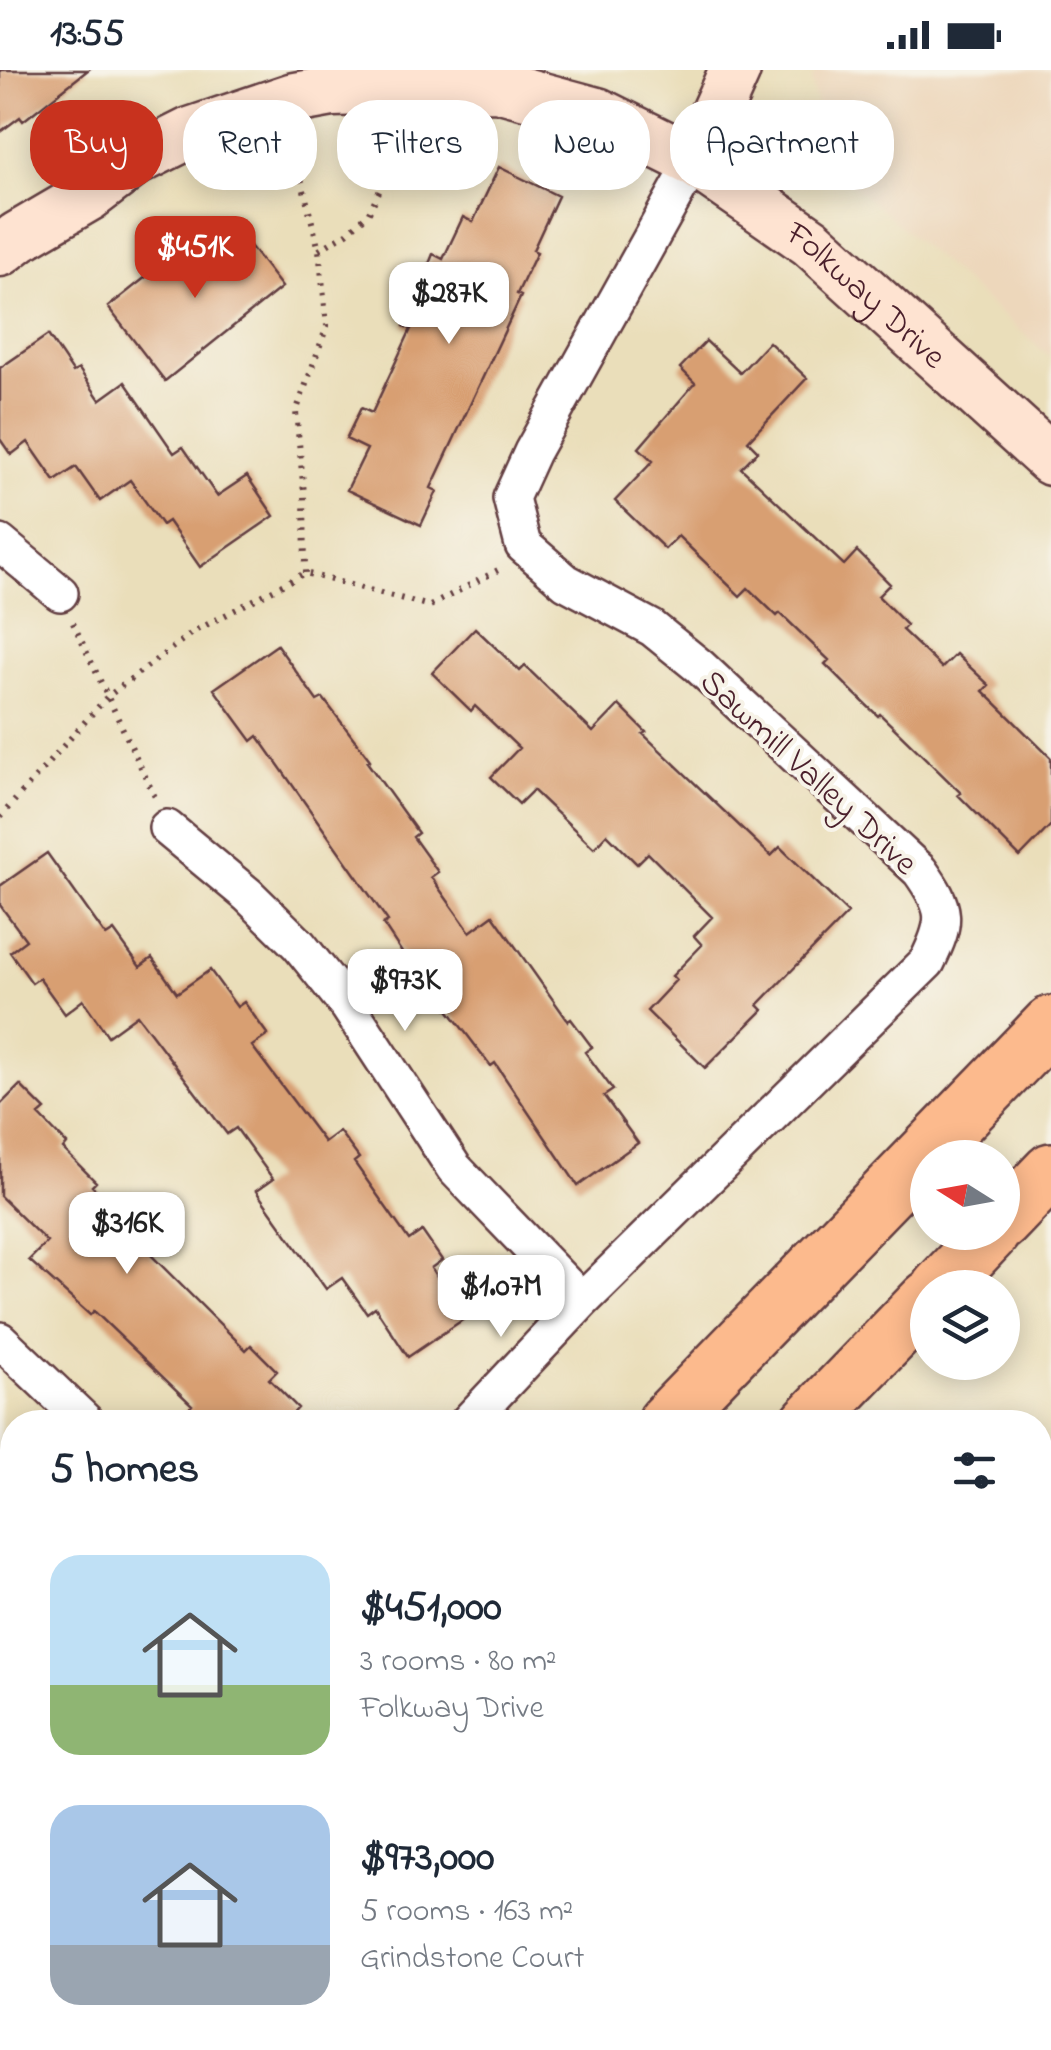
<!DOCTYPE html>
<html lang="en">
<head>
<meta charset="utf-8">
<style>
  :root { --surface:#fff; --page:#f2f2f3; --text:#1f2937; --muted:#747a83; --accent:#c8321e }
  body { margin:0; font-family:"Indie Flower",sans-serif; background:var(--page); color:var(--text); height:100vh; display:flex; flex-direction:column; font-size:38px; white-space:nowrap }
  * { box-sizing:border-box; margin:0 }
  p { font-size:32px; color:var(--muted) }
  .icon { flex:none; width:55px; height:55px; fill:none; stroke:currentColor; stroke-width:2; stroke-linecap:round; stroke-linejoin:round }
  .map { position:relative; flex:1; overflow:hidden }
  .drawer { position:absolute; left:0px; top:1340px; width:1052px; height:640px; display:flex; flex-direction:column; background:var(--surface); border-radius:40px 40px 0 0; box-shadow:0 5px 25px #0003 }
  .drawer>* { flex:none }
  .guide { position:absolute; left:30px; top:30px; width:992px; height:90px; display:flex; gap:20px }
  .needle { width:65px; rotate:281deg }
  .controls { position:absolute; left:910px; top:1070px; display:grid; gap:20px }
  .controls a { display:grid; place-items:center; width:110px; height:110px; border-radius:50%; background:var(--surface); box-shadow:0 5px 25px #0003; font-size:50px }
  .price { position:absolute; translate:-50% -85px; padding:0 22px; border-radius:20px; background:#fff; color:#222; font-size:32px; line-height:65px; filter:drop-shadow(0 2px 5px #0008) }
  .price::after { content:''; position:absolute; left:50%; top:60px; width:30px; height:22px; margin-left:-15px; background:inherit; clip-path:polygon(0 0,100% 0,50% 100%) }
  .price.current { background:var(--accent); color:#fff }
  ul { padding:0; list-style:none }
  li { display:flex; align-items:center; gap:30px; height:250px; padding:0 50px }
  li span { display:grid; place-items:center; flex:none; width:280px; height:200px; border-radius:30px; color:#555 }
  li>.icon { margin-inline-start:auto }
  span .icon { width:120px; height:120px; fill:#fffc; stroke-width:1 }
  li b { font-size:42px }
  h2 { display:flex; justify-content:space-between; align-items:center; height:120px; padding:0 50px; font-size:42px }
  .chip { padding:0 35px; border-radius:40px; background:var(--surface); box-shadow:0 5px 25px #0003; font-size:35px; line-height:90px }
  .chip.current { background:var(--accent); color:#fff }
  .status { display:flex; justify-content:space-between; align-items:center; height:70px; padding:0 50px; background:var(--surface); direction:ltr }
  .status svg { height:28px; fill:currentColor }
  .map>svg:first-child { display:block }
  .built { fill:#edd7bb }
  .building { fill:#d89f72 }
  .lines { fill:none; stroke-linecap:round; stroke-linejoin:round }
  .street-casing { stroke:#623c40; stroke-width:40 }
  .secondary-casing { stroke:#623c40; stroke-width:55 }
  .primary-casing { stroke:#623c40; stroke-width:60 }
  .highway-casing { stroke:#623c40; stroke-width:60 }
  .path { stroke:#623c40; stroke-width:6; stroke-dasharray:2.5 8; stroke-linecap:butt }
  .street { stroke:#fff; stroke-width:35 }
  .secondary { stroke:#fee3d1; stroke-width:50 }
  .primary { stroke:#fcba8d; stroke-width:55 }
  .highway { stroke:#fcba8d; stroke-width:55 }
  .labels { text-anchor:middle; stroke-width:8; stroke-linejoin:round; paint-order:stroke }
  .street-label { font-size:35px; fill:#4a1f2b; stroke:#f7f3e8 }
</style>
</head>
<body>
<div class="status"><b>13:55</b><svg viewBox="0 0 49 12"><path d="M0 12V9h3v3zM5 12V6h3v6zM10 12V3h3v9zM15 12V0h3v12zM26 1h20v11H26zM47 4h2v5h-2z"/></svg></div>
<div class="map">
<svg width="1051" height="1980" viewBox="0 0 1051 1980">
  <rect width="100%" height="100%" fill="#f7f3e8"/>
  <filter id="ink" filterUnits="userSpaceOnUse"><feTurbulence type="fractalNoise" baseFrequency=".01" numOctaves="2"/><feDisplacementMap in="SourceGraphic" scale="20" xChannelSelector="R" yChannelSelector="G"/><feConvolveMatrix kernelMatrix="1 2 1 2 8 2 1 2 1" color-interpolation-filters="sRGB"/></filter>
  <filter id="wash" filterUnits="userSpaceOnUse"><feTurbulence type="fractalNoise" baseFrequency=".0048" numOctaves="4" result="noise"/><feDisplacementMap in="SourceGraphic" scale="40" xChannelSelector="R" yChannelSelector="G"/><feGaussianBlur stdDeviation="2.25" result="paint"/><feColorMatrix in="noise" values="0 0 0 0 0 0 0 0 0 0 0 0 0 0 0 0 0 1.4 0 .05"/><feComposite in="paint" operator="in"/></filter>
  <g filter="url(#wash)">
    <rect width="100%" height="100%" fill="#eadeba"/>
    <path class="built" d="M817,0H1051V288L829,94L811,10Z"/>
    <g id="blocks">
      <path class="building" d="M0,0H88L23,51L20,47L0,62Z
        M499,97L558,126L533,180L537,182L517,224L521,226L431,418L437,421L421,455L347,420L367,379L346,369L361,338L372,343L411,259L404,256L433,184L443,189L463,147L473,152Z
        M233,154L282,217L165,311L108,237L166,191L173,200Z
        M48,265L73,302L79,299L100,330L125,312L174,383L183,377L217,426L247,406L274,446L200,497L168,451L162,455L130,410L100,431L76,397L55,411L28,372L11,385L0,369V298Z
        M706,271L740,303L769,272L807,308L748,371L758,381L741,398L844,495L857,481L890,514L878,526L907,555L902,560L942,598L956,584L989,615L983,621L1051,688V755L1020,787L958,725L961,723L880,644L878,646L855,624L825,594L829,590L780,543L777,546L748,518L740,526L678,466L665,479L615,431L653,391L639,378L695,313L680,298Z
        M475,558L520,601L525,596L593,662L619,635L646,662L643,664L771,786L780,777L848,843L758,935L763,940L705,998L647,941L676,910L672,906L702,875L694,866L712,847L648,783L637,794L607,764L594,778L533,720L519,734L491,707L519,678L475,636L471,641L432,603Z
        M277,575L317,631L323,628L370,690L367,692L418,763L413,767L438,802L431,807L470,862L493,845L568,951L571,949L592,977L585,982L613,1020L604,1026L638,1073L578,1116L495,993L491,996L439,928L434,931L383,854L388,851L258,666L252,671L214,619Z
        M47,783L106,866L114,861L140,897L152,888L177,923L210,900L237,937L244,932L268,965L252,976L324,1072L339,1061L359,1088L354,1092L409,1170L422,1161L442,1190L431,1198L464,1249L408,1287L375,1237L367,1243L342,1208L326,1219L256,1121L273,1109L236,1058L227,1064L137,945L108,966L83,930L65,944L39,908L32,913L10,882L26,870L0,835V816Z
        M20,1015L45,1040L39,1045L67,1074L63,1079L96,1112L92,1116L154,1180L150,1184L246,1280L251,1275L277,1301L269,1309L298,1338L285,1352H175L192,1335L94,1241L90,1245L29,1190L47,1172L0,1126V1035Z"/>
    </g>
  </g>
  <g filter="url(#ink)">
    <use href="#blocks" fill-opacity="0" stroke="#623c40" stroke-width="2.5"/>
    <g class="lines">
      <defs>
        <path id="street" d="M0,473L60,523
          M167,758L248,825L299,875L348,936L454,1098L582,1231
          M0,1270L86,1352
          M468,1352L582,1231L927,892C948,850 947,839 920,801L699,596L652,558L566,512L523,475L511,428L532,382L694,91
          M1040,1679L1051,1678
          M0,1813L12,1804
          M834,1980L842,1968"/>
        <g id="secondary">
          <path d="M694,91L735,0"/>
          <path id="s1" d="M0,181L18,167L88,126L134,91L190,63L294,28L333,21L497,16L597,43L694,91L811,172L1051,390"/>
        </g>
        <path id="primary" d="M1002,1152L1051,1101
          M939,1218L992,1162
          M665,1352L1051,954
          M809,1352L928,1229
          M59,1980L71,1968
          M203,1980L215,1968"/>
        <path id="highway" d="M0,1960L12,1950"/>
      </defs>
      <use href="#street" class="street-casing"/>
      <use href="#secondary" class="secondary-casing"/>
      <use href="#primary" class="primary-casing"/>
      <use href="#highway" class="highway-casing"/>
      <path class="path" d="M297,68L301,108L319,180L327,256L296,342L304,423L305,503
        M319,180L347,163L368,144L409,61
        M73,553L155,727
        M0,747L107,627L193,562L305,503L430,536L500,499"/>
      <use href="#street" class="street"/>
      <use href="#secondary" class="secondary"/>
      <use href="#primary" class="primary"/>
      <use href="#highway" class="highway"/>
    </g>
  </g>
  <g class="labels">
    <g class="street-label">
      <text dy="12" stroke="none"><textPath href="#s1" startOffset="968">Folkway Drive</textPath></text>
      <text transform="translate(810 701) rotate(43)" y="12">Sawmill Valley Drive</text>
    </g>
  </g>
</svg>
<div class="controls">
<a><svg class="needle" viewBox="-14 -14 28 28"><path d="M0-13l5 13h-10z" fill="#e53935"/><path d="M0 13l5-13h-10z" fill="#747a83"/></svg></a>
<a><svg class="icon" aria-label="layers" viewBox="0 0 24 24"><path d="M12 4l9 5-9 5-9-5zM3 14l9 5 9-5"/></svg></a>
</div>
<b class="price current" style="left:195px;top:231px">$451K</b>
<b class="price" style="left:449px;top:277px">$287K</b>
<b class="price" style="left:405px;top:964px">$973K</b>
<b class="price" style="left:127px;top:1207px">$316K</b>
<b class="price" style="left:501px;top:1270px">$1.07M</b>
<div class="guide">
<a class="chip current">Buy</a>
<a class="chip">Rent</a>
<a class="chip">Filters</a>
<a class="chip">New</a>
<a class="chip">Apartment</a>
</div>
<section class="drawer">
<h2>5 homes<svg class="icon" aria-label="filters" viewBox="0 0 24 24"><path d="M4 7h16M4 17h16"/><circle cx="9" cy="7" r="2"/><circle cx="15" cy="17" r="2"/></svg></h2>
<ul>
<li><span style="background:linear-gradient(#bfe0f5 65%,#8fb573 0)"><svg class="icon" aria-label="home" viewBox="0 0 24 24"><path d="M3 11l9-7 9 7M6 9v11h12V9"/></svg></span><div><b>$451,000</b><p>3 rooms · 80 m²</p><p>Folkway Drive</p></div></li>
<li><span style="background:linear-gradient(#a9c7e8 70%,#9aa5b1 0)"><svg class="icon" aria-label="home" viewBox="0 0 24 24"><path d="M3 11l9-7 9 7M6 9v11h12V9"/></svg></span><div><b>$973,000</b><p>5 rooms · 163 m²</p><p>Grindstone Court</p></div></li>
</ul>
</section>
</div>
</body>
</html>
